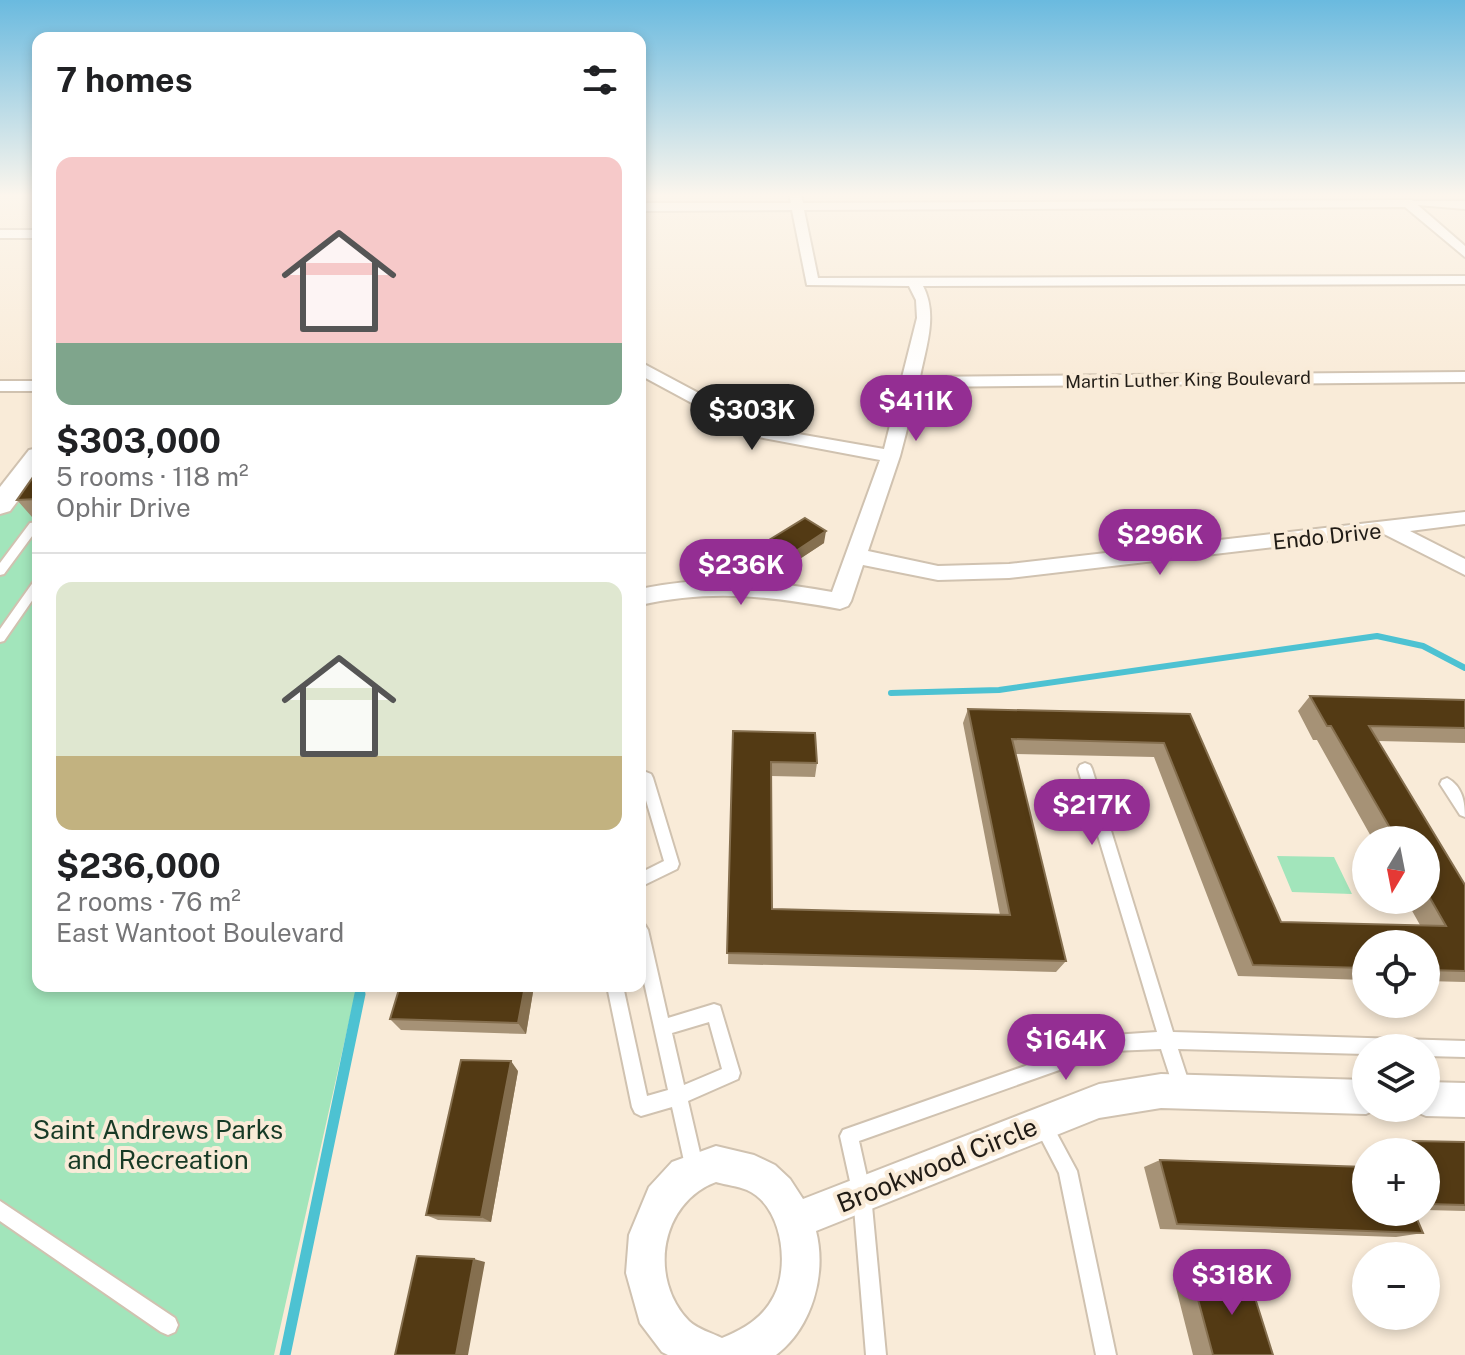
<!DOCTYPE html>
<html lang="en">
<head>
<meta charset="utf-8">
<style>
  :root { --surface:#fff; --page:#f6f6f6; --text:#202124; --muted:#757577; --line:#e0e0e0; --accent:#942e93 }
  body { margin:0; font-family:"Public Sans",sans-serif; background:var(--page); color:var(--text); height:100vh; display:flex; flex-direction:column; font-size:30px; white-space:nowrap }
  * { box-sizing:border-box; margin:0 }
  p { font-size:26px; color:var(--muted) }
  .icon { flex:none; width:44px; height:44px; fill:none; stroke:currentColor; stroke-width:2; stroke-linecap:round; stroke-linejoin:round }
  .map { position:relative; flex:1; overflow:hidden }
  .panel { position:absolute; left:32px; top:32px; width:614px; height:960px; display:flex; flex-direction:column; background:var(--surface); border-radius:16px; box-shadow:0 4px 12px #0003 }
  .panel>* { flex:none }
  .needle { width:52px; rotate:190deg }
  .tools { position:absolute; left:1352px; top:826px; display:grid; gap:16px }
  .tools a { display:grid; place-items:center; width:88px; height:88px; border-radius:50%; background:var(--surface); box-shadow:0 4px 12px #0003; font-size:40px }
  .price { position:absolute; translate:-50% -68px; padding:0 18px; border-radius:28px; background:var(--accent); color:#fff; font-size:26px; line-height:52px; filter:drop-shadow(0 2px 4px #0008) }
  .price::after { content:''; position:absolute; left:50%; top:48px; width:24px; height:18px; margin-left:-12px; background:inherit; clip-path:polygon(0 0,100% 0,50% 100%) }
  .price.active { background:#222; color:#fff }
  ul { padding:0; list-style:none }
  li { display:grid; align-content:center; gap:16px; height:424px; padding:0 24px }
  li+li { border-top:2px solid var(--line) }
  li span { display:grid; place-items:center; height:248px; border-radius:16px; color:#555 }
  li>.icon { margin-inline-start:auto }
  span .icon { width:144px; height:144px; fill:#fffc; stroke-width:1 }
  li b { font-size:34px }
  h2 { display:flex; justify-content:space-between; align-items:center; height:96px; padding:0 24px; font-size:34px }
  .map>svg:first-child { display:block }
  .green { fill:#a2e5bb }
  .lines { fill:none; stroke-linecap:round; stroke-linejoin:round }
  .stream-far2 { stroke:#4dc2d2; stroke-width:6 }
  .stream-far1 { stroke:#4dc2d2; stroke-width:8 }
  .stream { stroke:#4dc2d2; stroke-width:11 }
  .lane-casing { stroke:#d0c2b0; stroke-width:4 }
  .street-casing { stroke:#d0c2b0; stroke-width:4 }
  .secondary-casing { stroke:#d0c2b0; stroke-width:4 }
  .lane { fill:#fff; fill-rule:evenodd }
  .street { fill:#fff; fill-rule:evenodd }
  .secondary { fill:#fff; fill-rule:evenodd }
  .wall { fill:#a69276 }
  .shaded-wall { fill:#856f4f }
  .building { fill:#533a14; stroke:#856f4f; stroke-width:2 }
  .labels { text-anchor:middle; stroke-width:8; stroke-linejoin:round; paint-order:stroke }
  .far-street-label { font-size:18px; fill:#211c16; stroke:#f9ebd8 }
  .street-label { font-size:22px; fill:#211c16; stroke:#f9ebd8 }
  .near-park-label { font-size:26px; fill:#173a26; stroke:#f9ebd8 }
  .near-street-label { font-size:26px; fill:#211c16; stroke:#f9ebd8 }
</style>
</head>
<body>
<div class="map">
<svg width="1465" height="1355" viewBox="0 0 1465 1355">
  <rect width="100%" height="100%" fill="#f9ebd8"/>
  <path class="green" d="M38,456V986H357L274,1355H0V505Z
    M1277,856L1334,857L1352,894L1292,892Z"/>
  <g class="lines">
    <path class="stream-far2" d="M891,693L999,690L1377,636L1423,646L1465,668"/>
    <path class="stream-far1" d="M360,996L362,986"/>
    <path class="stream" d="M285,1355L360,994"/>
    <defs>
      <path id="lane" d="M1408,201H1465V205H1460H1465V209L1406,204Z
        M38,522V528L4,574L0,575V563L30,523Z
        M38,580V592L4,641L0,642V629L34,581Z
        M1085,763L1090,765L1092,769L1173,1032L1465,1041V1057L1426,1056V1048H1366V1054L1178,1049L1191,1089L1188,1095L1182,1098L1176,1095L1161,1049L1113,1051L859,1141L871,1195L886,1355H866L853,1195L840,1136L843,1130L1113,1035L1157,1032L1078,769L1080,765Z
        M646,772L651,774L653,778L679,864L677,869L640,887V873L664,861L640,780L641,774Z
        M1447,778C1462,786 1465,801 1465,817L1460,815L1440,784L1442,780Z
        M640,923L645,925L648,930L668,1018L714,1004L720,1006L740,1073L738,1079L688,1101L704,1170L701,1176L695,1179L689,1176L686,1170L672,1107L641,1116L635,1113L632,1107L607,986H623L647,1096L668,1090L640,964ZM709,1022L722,1069L684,1085L672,1033Z
        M1043,1116L1049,1119L1077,1171L1116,1355H1096L1059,1173L1034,1125L1037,1119Z
        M0,1201L175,1318L178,1325L175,1332L168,1335L161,1332L0,1221Z"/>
      <path id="street" d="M789,194H801L803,203L1412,200L1465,246V257L1405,207L804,210L818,278L1465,276V284L923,286C938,315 926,346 920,377L1465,372V382L918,387L900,456L868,551L938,566L1009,564L1465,512V524L1410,531L1465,559V575L1384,534L1009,578L938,580L863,565L851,601L848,606L840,609C768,596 712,589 640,605V589C706,575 766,580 832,592L880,460L753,436L640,375V363L646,365L764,428L884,449L917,318L916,300L909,286L807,285L792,210L640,211V203H791Z
        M0,230H38V238H0Z
        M0,381H38V391H0Z
        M1161,1074L1366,1080V1108H1379L1366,1114L1161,1108L1099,1118L816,1231C827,1274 812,1328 776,1355H668L662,1352L640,1323L626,1273L629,1235L649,1187L672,1162L716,1146L754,1155L775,1165L790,1179L803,1199L1099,1084ZM716,1182C726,1185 738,1186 747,1190C782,1205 790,1265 774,1296C763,1318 744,1329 722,1338C712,1333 697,1329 689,1321C648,1279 660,1203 716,1182Z
        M1426,1082L1465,1083V1117L1426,1116L1414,1111L1412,1108H1426Z"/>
      <path id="secondary" d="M38,448V474L10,511L0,514V487L29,450Z"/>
    </defs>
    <use href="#lane" class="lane-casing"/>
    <use href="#street" class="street-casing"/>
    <use href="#secondary" class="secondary-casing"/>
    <use href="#lane" class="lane"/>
    <use href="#street" class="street"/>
    <use href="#secondary" class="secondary"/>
  </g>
  <path class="wall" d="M38,470V517H32L17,500Z
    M769,540L824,543L789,566L768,552Z
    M1310,696L1465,700V743L1378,741L1465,885V982L1426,981V944H1366V980L1238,976L1154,757L1015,754L1066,961L1056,972L728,964L733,731L817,763L815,777L771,776L772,909L1000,915L963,723L968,709L1190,714L1281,922L1420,925L1406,900H1426V840H1373L1317,740H1313L1298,711Z
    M534,986L526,1034L401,1030L390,1019Z
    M518,1071L491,1222L438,1220L426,1215Z
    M1413,1141L1465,1142V1211L1426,1210V1152H1390L1388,1148Z
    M1160,1160L1423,1233L1396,1237L1160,1229L1144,1167Z
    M1192,1277L1273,1355H1193L1174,1280Z"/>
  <path class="shaded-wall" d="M826,531L824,543L789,566L790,555Z
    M525,986H534L526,1034L518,1023Z
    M511,1061L518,1071L491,1222L481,1217Z
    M474,1259L485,1262L468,1355H456Z"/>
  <path class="building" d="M38,470V499L17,500Z
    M805,518L826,531L790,555L769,540Z
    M1310,696L1465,700V728L1369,726L1465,885V971L1426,970V944H1366V968L1253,965L1164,743L1012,739L1066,961L727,953L733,731L815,733L817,763L771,762L772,909L1010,915L968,709L1190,714L1281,922L1446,926L1426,891V840H1397L1331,726H1327Z
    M400,986H525L518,1023L390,1019Z
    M461,1060L511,1061L481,1217L426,1215Z
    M1413,1141L1465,1142V1205L1426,1204V1152H1418Z
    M1160,1160L1366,1167V1212H1414L1423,1233L1177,1224Z
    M417,1256L474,1259L456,1355H395Z
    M1192,1277L1249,1279L1273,1355H1213Z"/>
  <linearGradient id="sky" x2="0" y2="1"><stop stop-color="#6abadf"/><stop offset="0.51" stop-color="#fcf6ed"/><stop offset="1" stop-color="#fcf6ed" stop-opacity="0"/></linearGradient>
  <rect width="1465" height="383" fill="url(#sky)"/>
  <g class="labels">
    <g class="far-street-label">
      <text transform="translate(1188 380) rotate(-1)" y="6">Martin Luther King Boulevard</text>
    </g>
    <g class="street-label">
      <text transform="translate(1327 536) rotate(-6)" y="8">Endo Drive</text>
    </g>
    <g class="near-park-label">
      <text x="158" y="1139">Saint Andrews Parks<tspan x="158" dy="30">and Recreation</tspan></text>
    </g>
    <g class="near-street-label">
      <text transform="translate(937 1165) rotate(-22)" y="9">Brookwood Circle</text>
    </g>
  </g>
</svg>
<div class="tools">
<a><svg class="needle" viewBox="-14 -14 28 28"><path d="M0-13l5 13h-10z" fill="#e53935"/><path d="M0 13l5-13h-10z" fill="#757577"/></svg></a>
<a><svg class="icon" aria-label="locate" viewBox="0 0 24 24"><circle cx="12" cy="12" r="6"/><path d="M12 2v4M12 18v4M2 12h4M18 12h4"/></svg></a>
<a><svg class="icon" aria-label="layers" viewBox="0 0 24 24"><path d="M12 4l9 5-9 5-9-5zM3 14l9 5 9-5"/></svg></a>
<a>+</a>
<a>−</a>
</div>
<b class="price" style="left:916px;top:443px">$411K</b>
<b class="price active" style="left:752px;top:452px">$303K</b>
<b class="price" style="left:1160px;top:577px">$296K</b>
<b class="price" style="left:741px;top:607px">$236K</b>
<b class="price" style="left:1092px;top:847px">$217K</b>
<b class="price" style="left:1066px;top:1082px">$164K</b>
<b class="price" style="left:1232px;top:1317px">$318K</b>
<section class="panel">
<h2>7 homes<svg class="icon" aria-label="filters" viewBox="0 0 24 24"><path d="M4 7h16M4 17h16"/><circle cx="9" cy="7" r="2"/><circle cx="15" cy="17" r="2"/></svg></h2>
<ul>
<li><span style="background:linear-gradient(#f6c9c9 75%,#7fa58c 0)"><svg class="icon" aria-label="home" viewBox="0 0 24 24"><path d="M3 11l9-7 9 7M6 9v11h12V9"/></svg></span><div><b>$303,000</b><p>5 rooms · 118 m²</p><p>Ophir Drive</p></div></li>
<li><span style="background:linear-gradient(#dfe7d0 70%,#c2b280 0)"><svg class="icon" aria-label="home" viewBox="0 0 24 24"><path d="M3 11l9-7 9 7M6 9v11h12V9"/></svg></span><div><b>$236,000</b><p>2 rooms · 76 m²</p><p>East Wantoot Boulevard</p></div></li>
</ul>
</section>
</div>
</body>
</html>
